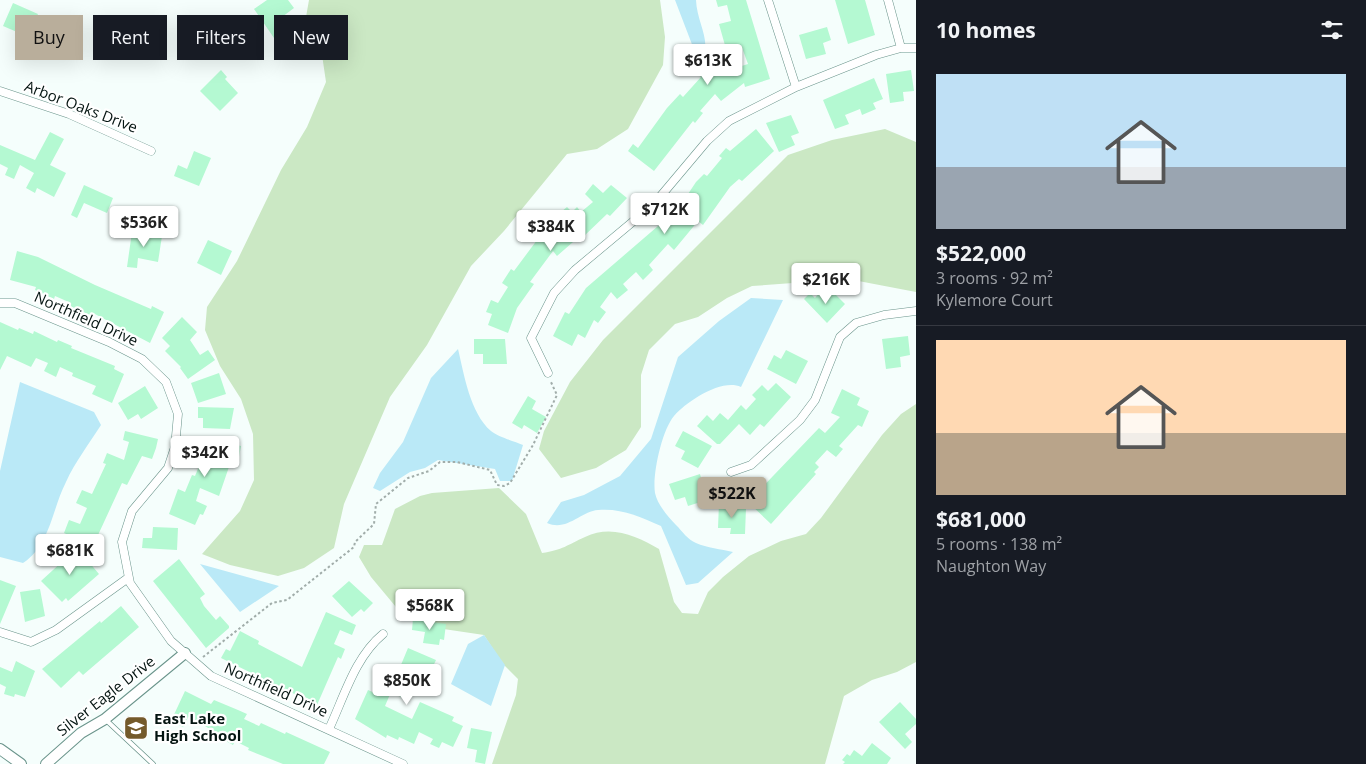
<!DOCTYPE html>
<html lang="en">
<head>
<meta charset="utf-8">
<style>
  :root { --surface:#171b24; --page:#20242c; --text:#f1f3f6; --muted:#9ea1a6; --line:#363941; --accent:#b9ae9b }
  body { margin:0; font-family:"Open Sans",sans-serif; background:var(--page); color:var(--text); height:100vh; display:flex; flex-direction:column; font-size:19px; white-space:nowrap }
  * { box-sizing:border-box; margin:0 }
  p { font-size:16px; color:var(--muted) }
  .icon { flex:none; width:28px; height:28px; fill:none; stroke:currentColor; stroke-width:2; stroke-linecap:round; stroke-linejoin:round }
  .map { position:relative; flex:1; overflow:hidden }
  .drawer { display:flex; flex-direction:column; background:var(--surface); width:450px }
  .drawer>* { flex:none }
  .banner { position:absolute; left:15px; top:15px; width:475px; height:45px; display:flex; gap:10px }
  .price { position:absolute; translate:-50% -42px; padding:0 11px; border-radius:5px; background:#fff; color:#222; font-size:16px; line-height:32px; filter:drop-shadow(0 1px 2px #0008) }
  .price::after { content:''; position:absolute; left:50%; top:30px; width:15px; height:11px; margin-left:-8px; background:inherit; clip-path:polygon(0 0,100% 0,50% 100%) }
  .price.current { background:var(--accent); color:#111 }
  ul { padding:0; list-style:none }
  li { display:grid; align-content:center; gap:10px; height:265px; padding:0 20px }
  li+li { border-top:1px solid var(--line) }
  li span { display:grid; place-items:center; height:155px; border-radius:0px; color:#555 }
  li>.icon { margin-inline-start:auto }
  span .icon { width:90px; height:90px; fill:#fffc; stroke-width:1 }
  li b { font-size:21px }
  h2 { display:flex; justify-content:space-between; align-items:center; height:60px; padding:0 20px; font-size:21px }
  .chip { padding:0 18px; border-radius:0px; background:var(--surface); box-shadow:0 5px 20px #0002; font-size:18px; line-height:45px }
  .chip.current { background:var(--accent); color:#111 }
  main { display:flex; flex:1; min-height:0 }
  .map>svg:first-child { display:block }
  .green { fill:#cbe8c4 }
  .water { fill:#bae9f7 }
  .building { fill:#b4f9d2 }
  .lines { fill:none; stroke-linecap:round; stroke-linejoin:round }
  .service-casing { stroke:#6a948b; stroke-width:5.5 }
  .minor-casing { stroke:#6a948b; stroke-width:9 }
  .tertiary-casing { stroke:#6a948b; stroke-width:12 }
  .path { stroke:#a1adaa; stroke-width:2; stroke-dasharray:2.5 2.5; stroke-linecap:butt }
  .service { stroke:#fff; stroke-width:4 }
  .minor { stroke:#fff; stroke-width:8 }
  .tertiary { stroke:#fff; stroke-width:10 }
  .labels { text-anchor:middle; stroke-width:4.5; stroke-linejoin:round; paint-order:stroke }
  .street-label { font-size:15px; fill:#041411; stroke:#fff }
  .poi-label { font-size:15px; font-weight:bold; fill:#041411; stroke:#fff; text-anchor:start }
</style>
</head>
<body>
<main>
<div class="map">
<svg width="916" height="764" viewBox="0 0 916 764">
  <rect width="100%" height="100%" fill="#f5fefc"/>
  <path class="green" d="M309,0H660L665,37L663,65L628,129L597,149L567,154L504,231L471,266L427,345L390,397L344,504L334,548L304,568L278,576L230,565L202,554L240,511L254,480L253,434L241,399L220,366L205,330L207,307L237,261L281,170L307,127L326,82L321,48L306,17Z
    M885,129L916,142V292L848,279L752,286L727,298L698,317L675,324L649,350L641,375V427L626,450L596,468L561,478L539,449L544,431L570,382L603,340L788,155L832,140Z
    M916,404V662L897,672L872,680L844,696L825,764H492L516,695L518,679L502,663L484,635L430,627L406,619L371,577L359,557L364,545H382L395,509L420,496L432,493L499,488L526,514L542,553C563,550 567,545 585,537C611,524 637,536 659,549L674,602L682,613L698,614L708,592L723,577L749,556L781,541L806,534L821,518L882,435L901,414Z"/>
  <path class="water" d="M675,0H696C697,28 721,52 688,70L685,61L693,47Z
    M751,298L783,300L741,387C722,378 687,401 674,416C662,430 652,475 655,493C657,504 669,518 676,525C682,531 688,540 696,543C707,548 721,549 733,552L698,583L686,585L661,526C640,517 622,508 598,510C581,511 567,532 547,523L561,502L584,495L620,476L651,439L678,357L719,321Z
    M458,349C464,374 470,413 491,431C498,437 514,441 523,445L512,481H500L495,469L438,460L425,468L410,472L380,491L373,488L380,473L403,442L431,378Z
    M20,382L94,412L101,425C89,444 75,462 66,482C52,509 50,546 23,563L0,557V471Z
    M200,564L279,586L240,612Z
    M484,635L505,665L491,706L451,684L468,644Z"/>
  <path class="building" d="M267,0H288L294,8L282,17L289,27L274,38L254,9Z
    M716,0H746L770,79L745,87L744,83L721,101L715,94L700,111L703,113L695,123L693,121L654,171L628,151L633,144L638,148L667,108L680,94L683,97L701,77L697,73L710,63L712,66L719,60L729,70L748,64L741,45L726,49L719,24L731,21L727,5L718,7Z
    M835,0H865L875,35L848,44Z
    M13,3L38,14L25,43L15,38L17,32L3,26Z
    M112,16L131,25L133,21L141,25L126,57L116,53L118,47L102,39Z
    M827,27L831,40L823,43L826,54L806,59L799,35Z
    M221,70L227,77L225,79L238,93L220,111L200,91Z
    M911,70L914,91L903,92L904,101L890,103L886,74Z
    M874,78L883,99L873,103L876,109L862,115L860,109L845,115L849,124L835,129L823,100Z
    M791,115L799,133L791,136L795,145L779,152L766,123Z
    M756,129L774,151L742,181L739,179L730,187L703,225L698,221L674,250L668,244L649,265L653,270L643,280L636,272L623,284L628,290L617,299L611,292L600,307L606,312L598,323L594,320L585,338L578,334L572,346L553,336L565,312L569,314L586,288L665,220L675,207L678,209L696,182L704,174L707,176L722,158L719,156L726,148L730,151Z
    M50,132L64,139L50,165L66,173L54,197L37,188L35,193L26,188L34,173L20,165L14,179L5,175L8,168L0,164V145L35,160Z
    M194,151L211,158L199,186L174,176L178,165L187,169Z
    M593,184L603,193L611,185L627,198L610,216L607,214L583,237L581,235L557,256L553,251L530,282L534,284L517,308L508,333L488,325L492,314L486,312L491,300L498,303L508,287L502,283L511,269L514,271L540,236L549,227L555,234L569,222L561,212L567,207L572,212L577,207L581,212L593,202L585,194Z
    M84,185L113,198L107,213L84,203L77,218L71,215Z
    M132,232L162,236L158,262L138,258L137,268L127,267Z
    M208,240L232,251L221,275L197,263Z
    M17,251L38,257L95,285L151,309L152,306L164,312L150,343L93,313L92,316L70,306L71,303L55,296L54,299L35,290L36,287L10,280Z
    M831,290L845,304L827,323L804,299L810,293L815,298L819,293L823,298Z
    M182,317L197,332L190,340L200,355L208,350L215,360L188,379L180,368L181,367L165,351L170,346L162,338Z
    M0,322L18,330L19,328L33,334L34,331L57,342L58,340L72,346L71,348L115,366L114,369L124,374L112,403L92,394L96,386L72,376L73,373L60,367L56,377L44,371L48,363L36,358L31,367L7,356L0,370Z
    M908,336L910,355L900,357L901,367L886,369L882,339Z
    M474,339H505L507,364H483V354H474Z
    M786,350L808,361L796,384L767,369L774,355L781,359Z
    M219,373L226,394L198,403L191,383Z
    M776,383L791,397L764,427L760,424L750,435L739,424L720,444H717L697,426L707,415L713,421L720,413L728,420L741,405L746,410L756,399L752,395L762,385L768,391Z
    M145,386L158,408L141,419L138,414L128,420L118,403Z
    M842,389L860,398L857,405L869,411L862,427L858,425L839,446L843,449L836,457L827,450L815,463L819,467L814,472L816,474L771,524L748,502L819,428L825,433L840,417L831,413Z
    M528,396L536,401L532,409L546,417L537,433L524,425L522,429L512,423Z
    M198,407L234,408L230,429L203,428V418H198Z
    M125,431L158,439L156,448L152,459L142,456L127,485L122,483L93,546L64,533L69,520L80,524L87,508L76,503L82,490L92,494L106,464L103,463L107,453L124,460L129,442L123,440Z
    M683,431L712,446L698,468L681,459L685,451L675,446Z
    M203,438L241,446L238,462L231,461L219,496L200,488L196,501L207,506L203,515L200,514L195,525L169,514L178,489L185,492L192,475L195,476L202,459L195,458Z
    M700,474L707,500L688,506L685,497L675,500L669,484Z
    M719,503H729V507L746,508L745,534H730L731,528H718Z
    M153,527L178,528L177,550L142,548L143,538H152Z
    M77,548L99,574L68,601L66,598L62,602L41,581Z
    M179,559L205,594L200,598L204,606L216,620L220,616L229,626V628L206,648L153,581Z
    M0,580L16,586L0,624Z
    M349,581L373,603L364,612L361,609L352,617L332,596Z
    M40,589L45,616L25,622L20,592Z
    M121,606L139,627L83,675L79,671L61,688L42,669L100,621L101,623Z
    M326,612L356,625L352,635L340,630L334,644L345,649L341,659L338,657L317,705L221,658L226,649L230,651L240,631L259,641L258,644L302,667Z
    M413,619L446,624L444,640L440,639L439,645L423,643L425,632L412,630Z
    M408,648L436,660L427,679L414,674L403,698L391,692L385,706L412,719L420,702L454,717L452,721L463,726L453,747L442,742L439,748L430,744L433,739L419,732L414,744L399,737L398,740L387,735L386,738L355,719L368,690L377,694L384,677L377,674L381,664L398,672Z
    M16,661L35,671L25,697L15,694L14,697L4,694L6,687L0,684V667L12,672Z
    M185,691L211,704L214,700L238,710L247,714L244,719L259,726L261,723L285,734L286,732L330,752L324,764H283L248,750L249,748L235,741L233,745L224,740L225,737L188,717L183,727L171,721Z
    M900,702L916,719V724L905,734L912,742L905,749L879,722Z
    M471,728L492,732L485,764L475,762L477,750L467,748Z
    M872,743L891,758L887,764H843L845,762L842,760L847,754L850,756L854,750L862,756Z"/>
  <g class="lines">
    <defs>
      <path id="service" d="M106,720L153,764"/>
      <path id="minor" d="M768,0L796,87
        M888,0L901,48
        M0,91L69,114L151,151
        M0,303H15L109,342L142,359L166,382L178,414L175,447L168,468L132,511L122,542L130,583L171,641L211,676L403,764
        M548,373L531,338L554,293L575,270L654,204L707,141L729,121L796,87L876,55L901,48H916
        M731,472L751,465L800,420L815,400L840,337L856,323L884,315L916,311
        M0,632L31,642L56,630L128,578
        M329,729C344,697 355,657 383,634"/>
      <path id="tertiary" d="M0,749L21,764
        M46,764L81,733L105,719L185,653"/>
    </defs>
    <use href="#service" class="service-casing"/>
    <use href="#minor" class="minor-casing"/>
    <use href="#tertiary" class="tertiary-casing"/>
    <path class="path" d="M203,657L272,603L287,600L354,547L355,542L374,524L376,504L408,478L429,471L440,462H457L490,470L497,485L504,486L510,483L533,445L557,395L550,380"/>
    <use href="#service" class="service"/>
    <use href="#minor" class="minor"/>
    <use href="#tertiary" class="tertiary"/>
  </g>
  <defs>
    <symbol id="school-square" viewBox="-11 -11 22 22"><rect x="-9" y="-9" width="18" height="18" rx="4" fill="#745a2b" stroke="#fff"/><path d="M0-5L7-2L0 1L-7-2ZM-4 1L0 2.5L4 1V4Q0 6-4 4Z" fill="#fff"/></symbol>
  </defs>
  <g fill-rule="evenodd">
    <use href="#school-square" x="122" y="714" width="28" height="28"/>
  </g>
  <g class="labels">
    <g class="street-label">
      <text transform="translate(81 107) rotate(21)" y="5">Arbor Oaks Drive</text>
      <text transform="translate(86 319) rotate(24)" y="5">Northfield Drive</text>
      <text transform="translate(276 690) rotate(24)" y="5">Northfield Drive</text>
      <text transform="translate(106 696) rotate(-38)" y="5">Silver Eagle Drive</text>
    </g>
    <g class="poi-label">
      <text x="154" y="724">East Lake<tspan x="154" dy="17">High School</tspan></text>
    </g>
  </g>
</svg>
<b class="price" style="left:708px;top:86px">$613K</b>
<b class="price" style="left:665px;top:235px">$712K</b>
<b class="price" style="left:144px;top:248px">$536K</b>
<b class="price" style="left:551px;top:252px">$384K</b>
<b class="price" style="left:826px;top:305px">$216K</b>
<b class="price" style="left:205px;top:478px">$342K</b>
<b class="price current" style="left:732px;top:519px">$522K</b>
<b class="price" style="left:70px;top:576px">$681K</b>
<b class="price" style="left:430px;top:631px">$568K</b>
<b class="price" style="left:407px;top:706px">$850K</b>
<div class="banner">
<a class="chip current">Buy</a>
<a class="chip">Rent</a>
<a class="chip">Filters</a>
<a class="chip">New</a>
</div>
</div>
<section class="drawer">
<h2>10 homes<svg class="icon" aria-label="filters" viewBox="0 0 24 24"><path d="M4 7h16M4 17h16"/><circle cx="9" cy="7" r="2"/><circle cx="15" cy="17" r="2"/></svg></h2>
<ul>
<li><span style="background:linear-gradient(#bfe0f5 60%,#9aa5b1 0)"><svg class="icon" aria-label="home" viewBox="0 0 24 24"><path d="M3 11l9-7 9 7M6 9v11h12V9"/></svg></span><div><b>$522,000</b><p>3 rooms · 92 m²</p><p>Kylemore Court</p></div></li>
<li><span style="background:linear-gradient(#ffd9b3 60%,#b9a48a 0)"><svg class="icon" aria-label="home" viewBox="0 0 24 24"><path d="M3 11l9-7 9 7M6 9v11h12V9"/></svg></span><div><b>$681,000</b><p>5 rooms · 138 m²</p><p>Naughton Way</p></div></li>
</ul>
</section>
</main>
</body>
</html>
